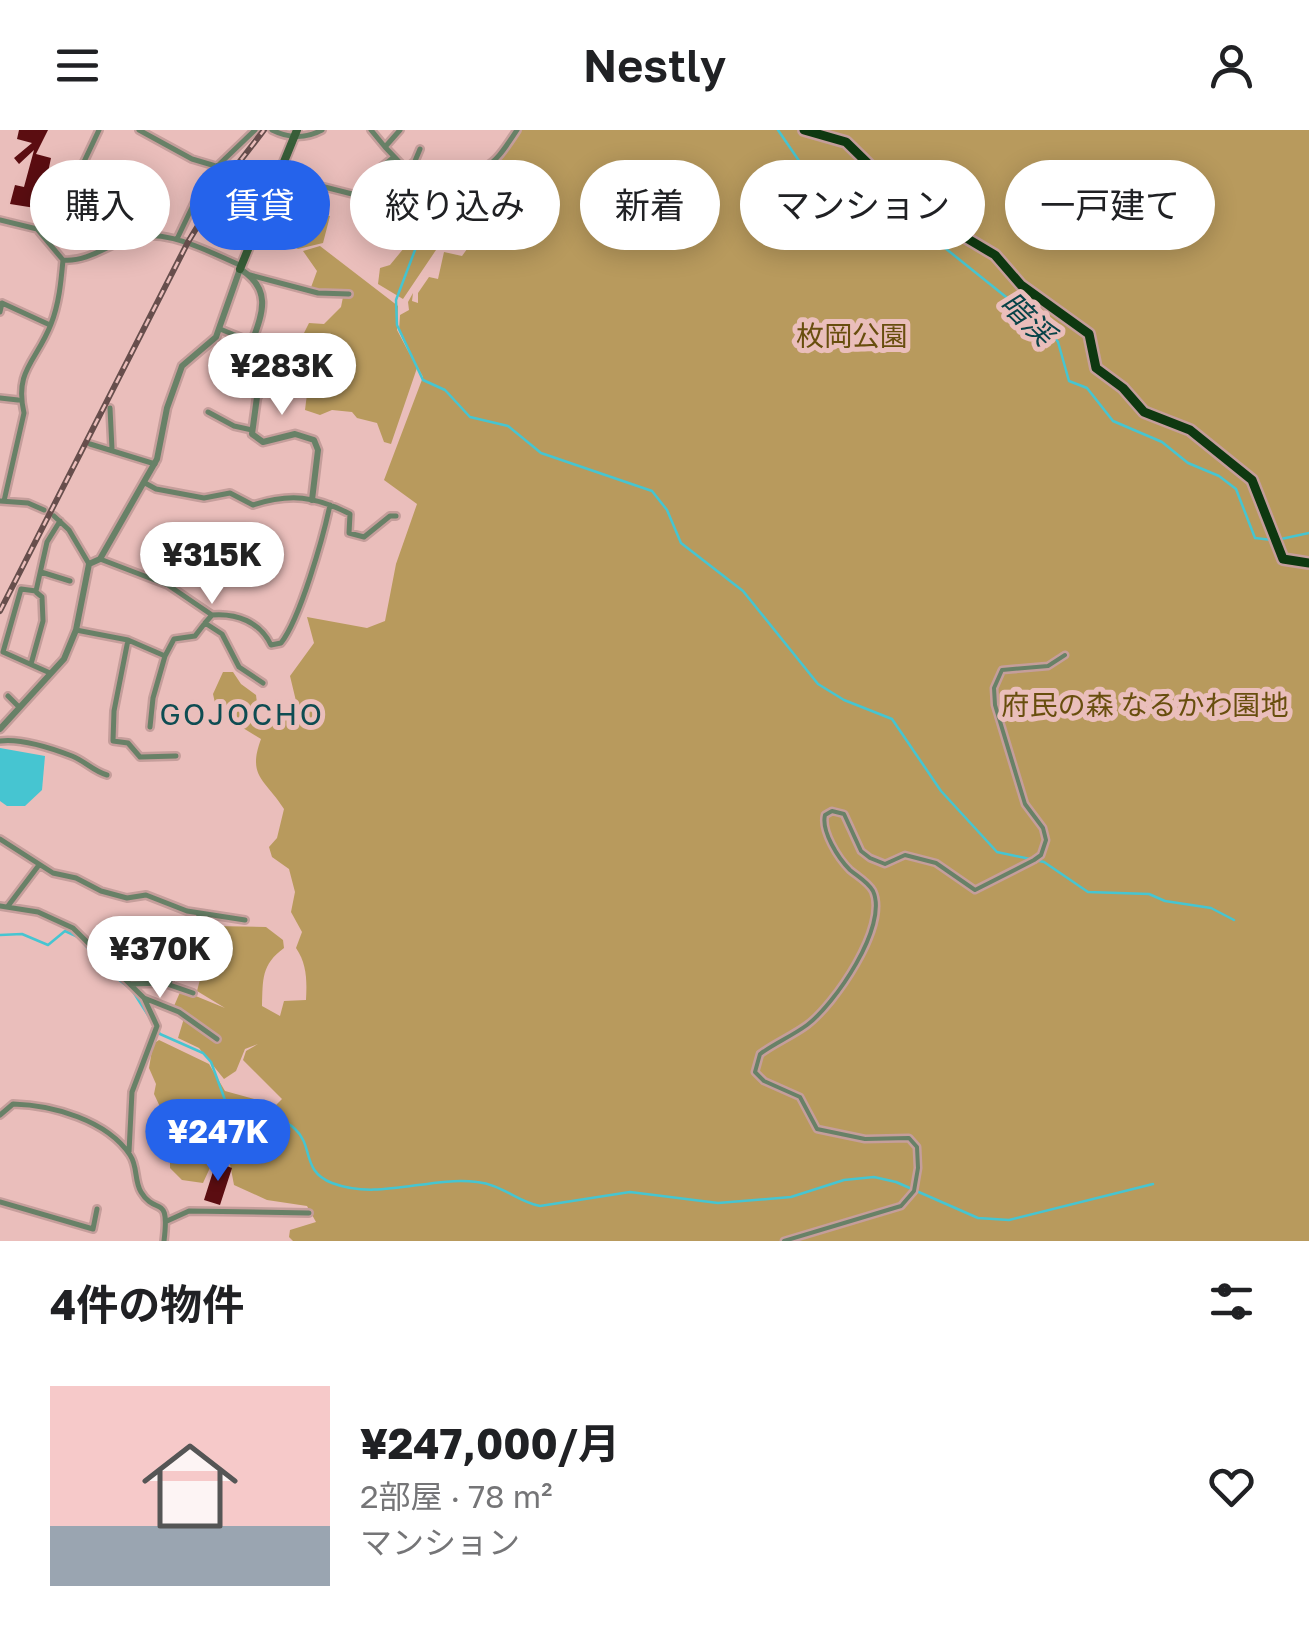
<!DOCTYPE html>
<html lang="ja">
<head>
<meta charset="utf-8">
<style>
  :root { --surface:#fff; --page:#f6f6f6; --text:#202124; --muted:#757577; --accent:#2563eb }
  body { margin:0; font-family:"Golos Text","Noto Sans JP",sans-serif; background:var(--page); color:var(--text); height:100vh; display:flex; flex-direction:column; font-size:38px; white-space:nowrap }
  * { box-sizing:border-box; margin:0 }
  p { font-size:32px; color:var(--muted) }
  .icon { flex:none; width:55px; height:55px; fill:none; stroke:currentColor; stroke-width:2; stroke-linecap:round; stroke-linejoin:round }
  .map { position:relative; height:1111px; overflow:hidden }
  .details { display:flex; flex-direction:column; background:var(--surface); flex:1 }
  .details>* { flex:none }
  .top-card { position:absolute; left:30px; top:30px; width:1250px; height:90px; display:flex; gap:20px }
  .price { position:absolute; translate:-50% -85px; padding:0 22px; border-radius:35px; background:#fff; color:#222; font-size:32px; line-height:65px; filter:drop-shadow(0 2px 5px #0008) }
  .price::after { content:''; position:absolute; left:50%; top:60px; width:30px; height:22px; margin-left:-15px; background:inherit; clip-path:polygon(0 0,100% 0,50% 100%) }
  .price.on { background:var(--accent); color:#fff }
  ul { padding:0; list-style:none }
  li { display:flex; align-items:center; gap:30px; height:250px; padding:0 50px }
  li span { display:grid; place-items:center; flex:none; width:280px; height:200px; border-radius:0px; color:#555 }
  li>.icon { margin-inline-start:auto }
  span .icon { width:120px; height:120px; fill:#fffc; stroke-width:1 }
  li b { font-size:42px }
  h2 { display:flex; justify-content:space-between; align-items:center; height:120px; padding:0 50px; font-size:42px }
  .chip { padding:0 35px; border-radius:45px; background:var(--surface); box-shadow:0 5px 25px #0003; font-size:35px; line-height:90px }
  .chip.on { background:var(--accent); color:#fff }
  header { display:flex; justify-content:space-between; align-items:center; height:130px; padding:0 50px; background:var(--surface); font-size:45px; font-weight:600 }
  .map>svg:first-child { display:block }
  .green { fill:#b89a5d }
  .water { fill:#46c5d1 }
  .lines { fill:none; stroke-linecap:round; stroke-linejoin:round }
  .stream { stroke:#46c5d1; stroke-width:2.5 }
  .building { fill:#5b0d11 }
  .pedestrian-casing { stroke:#c59e9b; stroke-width:9 }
  .minor-casing { stroke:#c59e9b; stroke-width:10 }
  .tertiary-casing { stroke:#c59e9b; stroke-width:11 }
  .secondary-casing { stroke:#c59e9b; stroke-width:12 }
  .trunk-casing { stroke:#c59e9b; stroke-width:14 }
  .pedestrian { stroke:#688167; stroke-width:4 }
  .minor { stroke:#688167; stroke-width:5 }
  .tertiary { stroke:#688167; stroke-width:6 }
  .secondary { stroke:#385e38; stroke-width:8 }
  .trunk { stroke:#0e3810; stroke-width:9 }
  .rail-casing { stroke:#674e4c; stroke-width:6 }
  .rail { stroke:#eabebb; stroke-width:2.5; stroke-dasharray:8; stroke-linecap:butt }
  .labels { text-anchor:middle; stroke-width:10; stroke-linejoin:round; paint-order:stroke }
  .park-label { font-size:28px; fill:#684e0e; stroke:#eabebb }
  .water-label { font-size:30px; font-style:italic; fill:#084348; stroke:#eabebb }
  .neighbourhood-label { font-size:30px; letter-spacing:2.5px; fill:#0e4c52; stroke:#eabebb }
</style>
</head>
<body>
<header><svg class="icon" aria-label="menu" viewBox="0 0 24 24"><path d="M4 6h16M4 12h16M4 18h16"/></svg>Nestly<svg class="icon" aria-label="person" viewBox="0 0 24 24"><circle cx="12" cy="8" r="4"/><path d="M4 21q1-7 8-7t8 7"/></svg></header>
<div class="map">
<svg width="1309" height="1111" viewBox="0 0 1309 1111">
  <rect width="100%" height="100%" fill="#eabebb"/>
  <path class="green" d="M518,0H1309V1111H293L289,1107L290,1100L316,1092L307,1076L267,1070L234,1055L230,1034L214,1029L203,1053L182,1050L170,1038V998L154,964L156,954L149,938L153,914L159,910L209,934L225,961L276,975L282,969L243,930L246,921L258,914L245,919L236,941L224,949L199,918L178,908L185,885L174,876L181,860L225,878L197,861L214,796L266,797L283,810L284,818C261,835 263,849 262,876L280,886L284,871L306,870C307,851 307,834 296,818L302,802L291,782L295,762L289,739L272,727L269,717L277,708L284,679C265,649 247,647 261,609L217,582L213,564L223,542H233L241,554L256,565L259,590L274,593L290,583L296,571L290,546L314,513L307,487L367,498L385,491L396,434L417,374L384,350L423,247L399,201L400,185L409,180L408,172L413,163L412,171L418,173V163L429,147L438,149L444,122L462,126L475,108L463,88L471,53L488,41Z
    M435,40H443L449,45L440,76L426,88L409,85L407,67Z
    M280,74L330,86L323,113L298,119L292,116L289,107L294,93L288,82L278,78Z
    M429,115L436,120L403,169L378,154L380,138L390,135L404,118L421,119Z
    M320,116L398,176L397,200L417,238L391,314L384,312L377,293L357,288L352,282L332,280L320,285L305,280L310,240L299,235L300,211L309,193L324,194L341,177L344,162L310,160L317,141L303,121Z"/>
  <path class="water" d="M0,618L45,626L42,660L25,676H7L0,671Z"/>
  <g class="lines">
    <path class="stream" d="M778,0L806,41L826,51L859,55L882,82L888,97L940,114L1051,203L1058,212L1069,251L1087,258L1113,291L1162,312L1188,333L1219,346L1236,359L1255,408L1273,410
      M406,68L407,97L415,120L396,170L397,195L423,250L445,260L470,287L508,296L541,323L652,361L667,380L681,413L743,461L818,554L844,570L892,589L941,661L997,722L1044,732L1088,762L1149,764L1165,771L1211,778L1234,790
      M1281,409L1309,403
      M0,805L22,804L48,815L65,801L78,807L108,841L132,860L160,904L203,923L211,932L225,970C245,985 276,981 295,999C314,1016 301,1041 332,1053C379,1071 429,1046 477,1052C501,1054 518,1072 540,1076L630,1062L718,1073L791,1067L844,1050L874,1047L896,1052L978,1088L1009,1090L1153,1054"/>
  </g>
  <path class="building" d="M19,0H48L36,24L51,28L43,66L59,71L54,81L10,74L15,55L24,57L34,20L19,34L14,28L32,13L17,9Z
    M216,1032L232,1038L220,1075L204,1070Z"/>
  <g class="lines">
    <defs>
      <path id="pedestrian" d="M784,1111L901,1076L914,1061L918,1038L917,1017L909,1008L865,1009L817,999L800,967L764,951L755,942L760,924C775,913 792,906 807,895C834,875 889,796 873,761C868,752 857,746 850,740C838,728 821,701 825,685L832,681L844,684L861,721L870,728L885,734L905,725L936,733L975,760L1034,730L1041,725L1046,710L1043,698L1025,674L995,575L994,558L1002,540L1048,536L1065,525"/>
      <path id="minor" d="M139,0L192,29L219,37
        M272,0C288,8 305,9 322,0
        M371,0L385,17L400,0
        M385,17L406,39L415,31L420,19
        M285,31L301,51L364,67L366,61L404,63L437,37C486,43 489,43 517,0
        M366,61L370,46L394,27
        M371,87L380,65
        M0,90L37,99L63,130C61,152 59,174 51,194C37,231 14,240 24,283L4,371
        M177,109L207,46L255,0
        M47,110L99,0
        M63,130C84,132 103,119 122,111C162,94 206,121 242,136
        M250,145L318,163L349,164
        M0,182L2,173L50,195
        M220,199L252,212
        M267,223L281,230H301
        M0,268L18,270
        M110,278L112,319
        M208,282L234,296L252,300
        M90,314L155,334
        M145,353L156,359L204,368L230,363L253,375C290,363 315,366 350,384L349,403L364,407L390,386H396
        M0,371L28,373L44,380
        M54,386L69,400L89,434
        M100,429L168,455L212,485
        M41,442L70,451
        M205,493L212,485C237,483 260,492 271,515L281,513C300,489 323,408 330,375
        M76,500L128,510L165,526L174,509L195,506L205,493L222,504L239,537L263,553
        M128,510L114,581L113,611L128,613L140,627L176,626
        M3,522L21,459L36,461L47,412L60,391
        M3,522L50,543
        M31,534L43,491L42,467L36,462
        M8,566L18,576
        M150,597L153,568L165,526
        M0,611C22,608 51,618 72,626C85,631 93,641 107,645
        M0,709L53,743L76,748L101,761L127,768L146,765L187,781L245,790
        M0,776L38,782L73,798L144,868L179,882L217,909
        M8,776L39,735
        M178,828L197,835
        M130,854L164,853L193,863
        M169,854L182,815L200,784
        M0,985L13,974C52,975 107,990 130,1025C138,1037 134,1050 141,1062C156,1087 170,1062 164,1111
        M129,1022L132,962L157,896L144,868
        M0,1072L93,1099L97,1079
        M167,1091L189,1081L309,1083"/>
      <path id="tertiary" d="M0,599L64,529L76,500L89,434L100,429L157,329L167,278L182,236L216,207L240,139C272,159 263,182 252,212L267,223L265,257L257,267L252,304L263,312L295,304L314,310L318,320L312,370"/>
      <path id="secondary" d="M240,139L297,0"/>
      <path id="trunk" d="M804,0L846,12L892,57L925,71L958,103L995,125L1021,155L1089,204L1096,238L1123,258L1144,282L1190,300L1252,350L1283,429L1309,433"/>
    </defs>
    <use href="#pedestrian" class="pedestrian-casing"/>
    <use href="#minor" class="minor-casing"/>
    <use href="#tertiary" class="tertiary-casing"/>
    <use href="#secondary" class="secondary-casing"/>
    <use href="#trunk" class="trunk-casing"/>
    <use href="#pedestrian" class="pedestrian"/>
    <use href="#minor" class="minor"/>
    <use href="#tertiary" class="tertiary"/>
    <use href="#secondary" class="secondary"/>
    <use href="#trunk" class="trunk"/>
    <defs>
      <path id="rail" d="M0,481L188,112L227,48L264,0"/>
    </defs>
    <use href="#rail" class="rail-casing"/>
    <use href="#rail" class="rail"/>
  </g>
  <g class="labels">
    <g class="park-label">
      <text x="852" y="216">枚岡公園</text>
      <text x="1145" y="585">府民の森 なるかわ園地</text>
    </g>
    <g class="water-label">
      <text transform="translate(1027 189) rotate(44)" y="10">暗渓</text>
    </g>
    <g class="neighbourhood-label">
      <text x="242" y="595">GOJOCHO</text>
    </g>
  </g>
</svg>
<b class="price" style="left:282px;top:288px">¥283K</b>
<b class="price" style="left:212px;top:477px">¥315K</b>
<b class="price" style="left:160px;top:871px">¥370K</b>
<b class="price on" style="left:218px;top:1054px">¥247K</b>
<div class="top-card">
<a class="chip">購入</a>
<a class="chip on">賃貸</a>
<a class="chip">絞り込み</a>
<a class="chip">新着</a>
<a class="chip">マンション</a>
<a class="chip">一戸建て</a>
</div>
</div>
<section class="details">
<h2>4件の物件<svg class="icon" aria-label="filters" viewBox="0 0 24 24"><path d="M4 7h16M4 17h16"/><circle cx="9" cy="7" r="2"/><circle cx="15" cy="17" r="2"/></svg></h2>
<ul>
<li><span style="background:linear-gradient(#f6c9c9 70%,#9aa5b1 0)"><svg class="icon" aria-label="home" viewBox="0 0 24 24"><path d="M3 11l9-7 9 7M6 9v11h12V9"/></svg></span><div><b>¥247,000/月</b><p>2部屋 · 78 m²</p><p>マンション</p></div><svg class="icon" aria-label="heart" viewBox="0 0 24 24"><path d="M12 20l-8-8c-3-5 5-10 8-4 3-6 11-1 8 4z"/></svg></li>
</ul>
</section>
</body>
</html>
